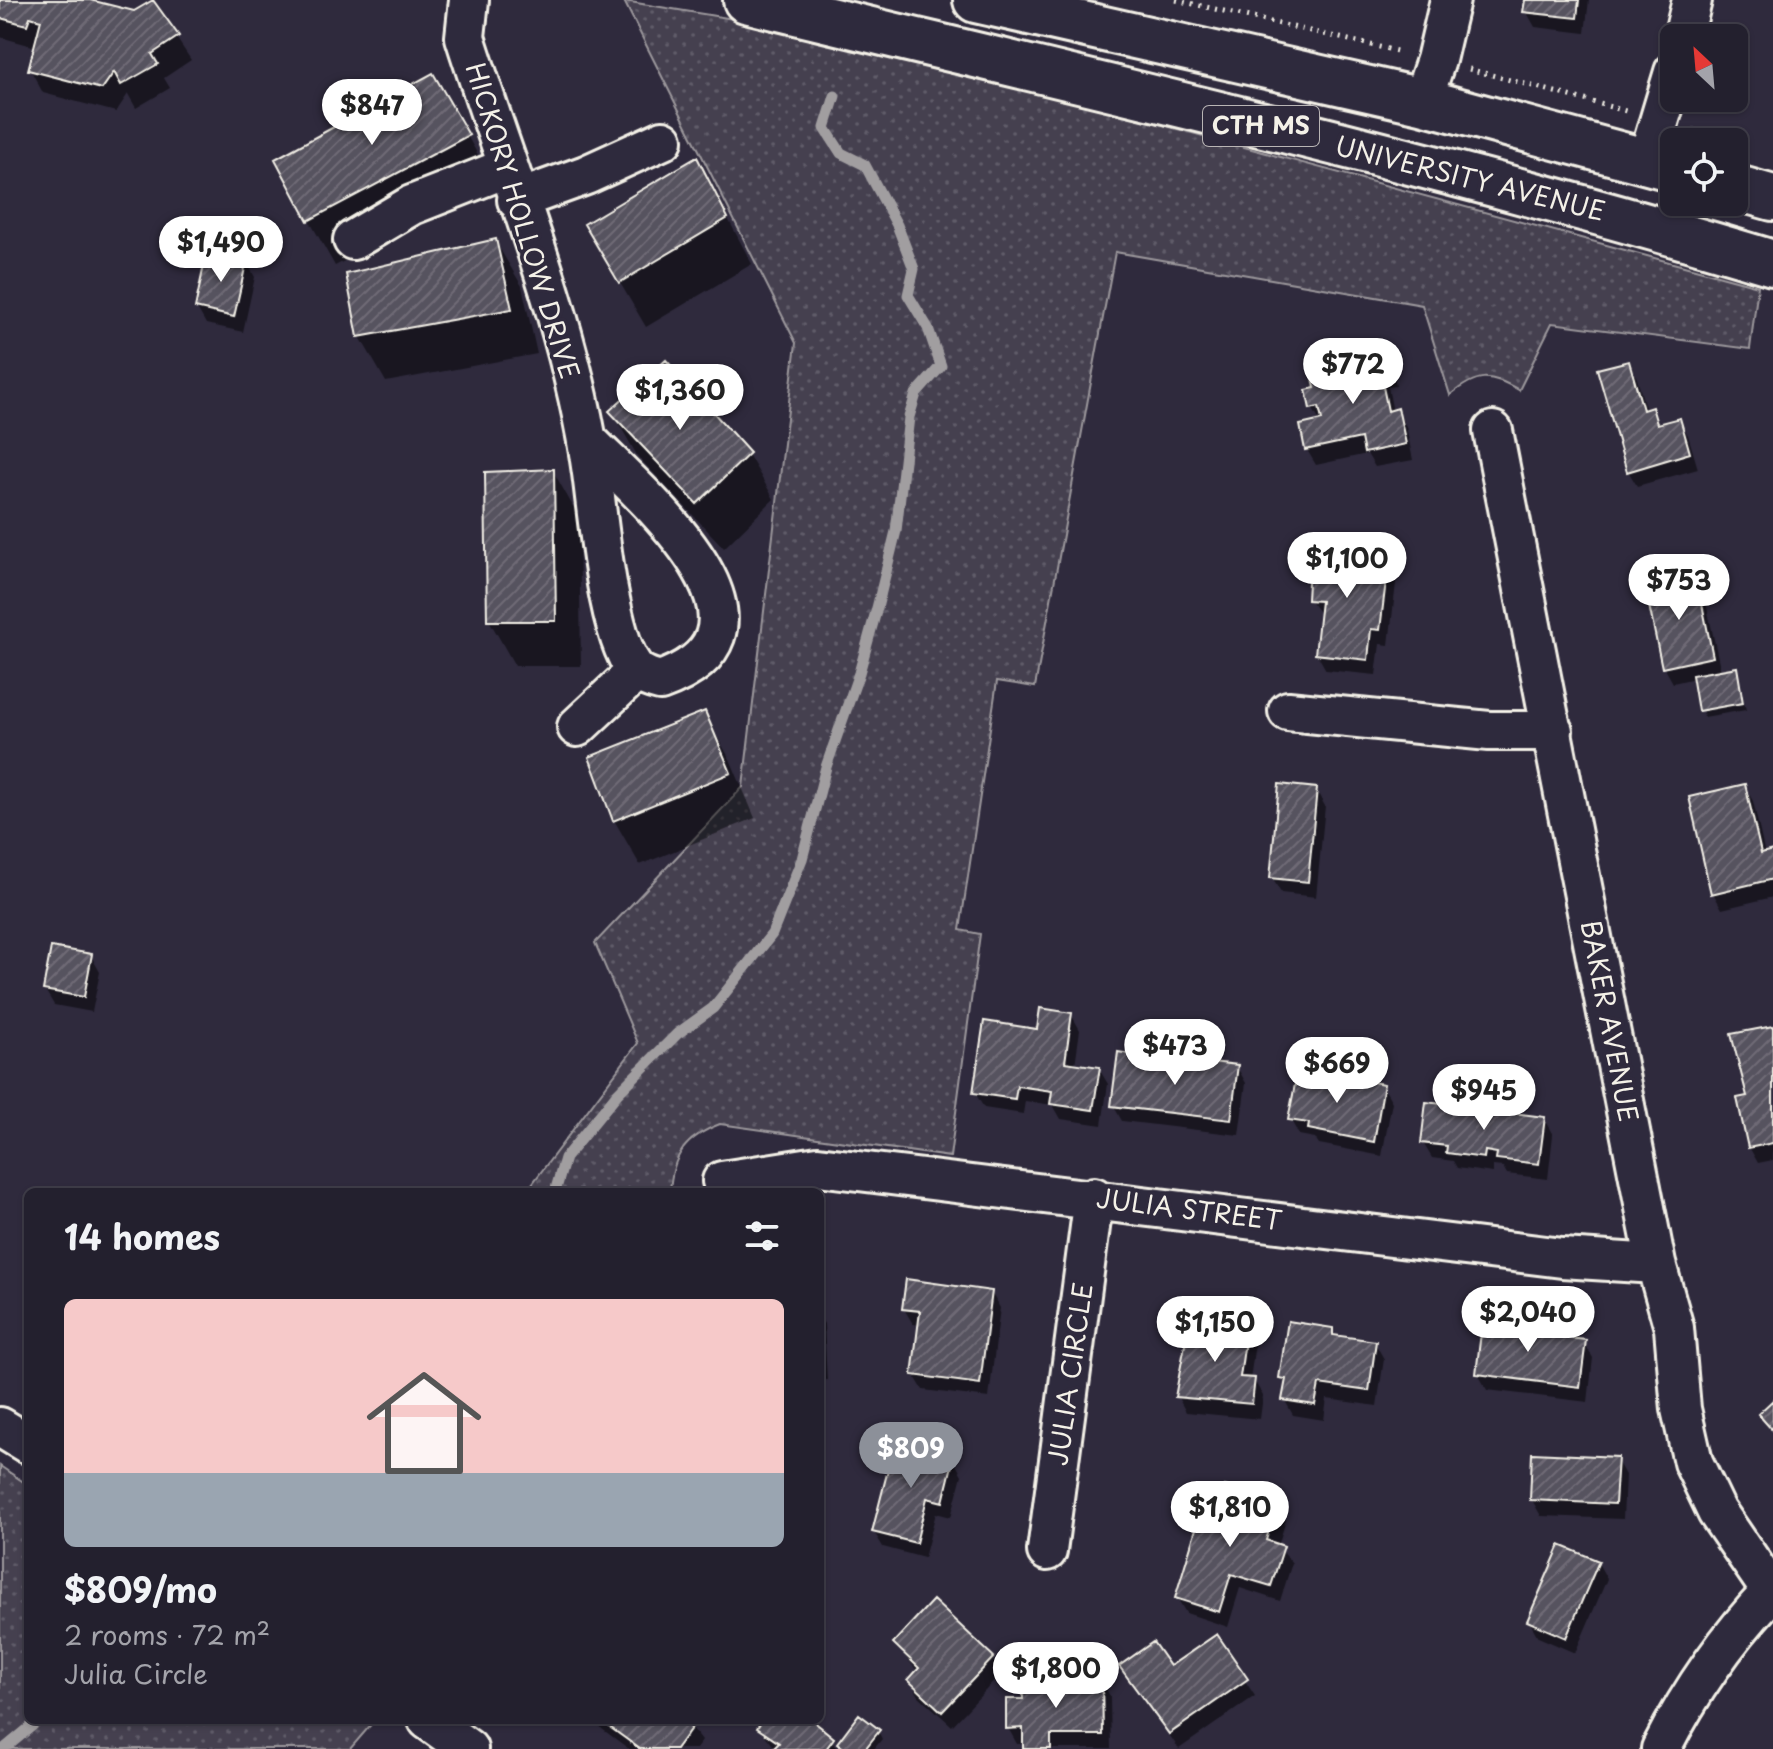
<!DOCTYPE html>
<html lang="en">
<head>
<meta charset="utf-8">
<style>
  :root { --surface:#23202e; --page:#2b2836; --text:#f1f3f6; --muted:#a3a3aa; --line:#403e4a; --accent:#8c9099 }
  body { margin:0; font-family:"Playpen Sans",sans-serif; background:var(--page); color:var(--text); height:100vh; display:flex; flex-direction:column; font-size:30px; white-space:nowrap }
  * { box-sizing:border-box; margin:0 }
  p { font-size:26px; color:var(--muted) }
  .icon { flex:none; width:44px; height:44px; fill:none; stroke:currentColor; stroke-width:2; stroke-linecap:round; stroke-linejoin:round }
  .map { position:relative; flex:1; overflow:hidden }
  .details { position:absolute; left:24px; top:1188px; width:800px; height:536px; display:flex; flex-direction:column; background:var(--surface); border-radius:12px; box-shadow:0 2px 6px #0004,0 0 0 2px var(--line) }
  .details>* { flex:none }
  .needle { width:52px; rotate:334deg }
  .fabs { position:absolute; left:1660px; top:24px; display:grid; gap:16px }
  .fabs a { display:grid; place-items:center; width:88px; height:88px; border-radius:12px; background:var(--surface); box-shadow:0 2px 6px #0004,0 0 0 2px var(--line); font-size:40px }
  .price { position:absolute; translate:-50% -68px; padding:0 18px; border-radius:28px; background:#fff; color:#222; font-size:26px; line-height:52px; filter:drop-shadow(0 2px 4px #0008) }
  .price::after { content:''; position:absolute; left:50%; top:48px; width:24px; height:18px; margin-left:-12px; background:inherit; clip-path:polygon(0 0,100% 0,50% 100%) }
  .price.on { background:var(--accent); color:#fff }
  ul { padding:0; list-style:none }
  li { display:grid; align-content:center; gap:16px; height:424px; padding:0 40px }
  li span { display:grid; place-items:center; height:248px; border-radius:12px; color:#555 }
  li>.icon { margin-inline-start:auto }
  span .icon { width:144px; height:144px; fill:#fffc; stroke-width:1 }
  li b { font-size:34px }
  h2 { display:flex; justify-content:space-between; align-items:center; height:96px; padding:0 40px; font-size:34px }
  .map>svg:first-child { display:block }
  .park { fill:url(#park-dots); stroke:#9c989c; stroke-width:2 }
  .shadow { fill:#0007 }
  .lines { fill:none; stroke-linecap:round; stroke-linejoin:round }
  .stream { stroke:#a19ea0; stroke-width:11 }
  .building { fill:url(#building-hatch); stroke:#f4f1e8; stroke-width:2 }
  .minor-casing { stroke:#f4f1e8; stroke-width:44 }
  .major-casing { stroke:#f4f1e8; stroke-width:50 }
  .path { stroke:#f4f1e8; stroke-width:5; stroke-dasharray:2 6; stroke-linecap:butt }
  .minor { stroke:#2f2a3d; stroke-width:38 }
  .major { stroke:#2f2a3d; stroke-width:44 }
  .labels { text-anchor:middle; stroke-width:7; stroke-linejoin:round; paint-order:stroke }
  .shield { fill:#2f2a3d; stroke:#b9b5b5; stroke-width:2 }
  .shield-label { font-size:24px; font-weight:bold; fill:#f4f1e8 }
  .street-label { font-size:26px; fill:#f4f1e8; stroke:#2f2a3d }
</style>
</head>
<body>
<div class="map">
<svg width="1773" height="1749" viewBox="0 0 1773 1749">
  <defs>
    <pattern id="park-dots" width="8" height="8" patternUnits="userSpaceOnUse" patternTransform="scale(2)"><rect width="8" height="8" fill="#454050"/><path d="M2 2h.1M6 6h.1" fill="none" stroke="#605c69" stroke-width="1.8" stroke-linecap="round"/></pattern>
    <pattern id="building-hatch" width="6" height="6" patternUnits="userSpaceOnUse" patternTransform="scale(2)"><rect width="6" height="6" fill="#56525f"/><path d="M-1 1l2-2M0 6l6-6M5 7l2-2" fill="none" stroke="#6f6b76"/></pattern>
  </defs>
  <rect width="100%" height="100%" fill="#2f2a3d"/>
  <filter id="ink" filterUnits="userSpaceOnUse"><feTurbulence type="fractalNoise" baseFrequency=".0125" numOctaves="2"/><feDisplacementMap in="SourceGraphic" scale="16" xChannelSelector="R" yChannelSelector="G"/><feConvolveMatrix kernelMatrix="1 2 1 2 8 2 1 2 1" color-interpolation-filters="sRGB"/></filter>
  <g filter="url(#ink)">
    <path class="park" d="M624,1L776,26L944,66L1758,286L1750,349L1552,323L1519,390C1488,373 1478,373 1450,395L1422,305L1115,252L1035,687L997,681L960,930L980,934L950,1157L720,1124C686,1137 672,1155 670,1192H526L638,1043L595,943L743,787L796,343Z
      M0,1466L28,1485V1720H375L350,1749H0Z"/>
    <path class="shadow" d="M0,0H89L134,13L152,1L191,60L164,78L170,88L136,108L128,94L116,112L43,93L30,69L36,47L0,37Z
      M1527,0H1589L1585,33L1535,27L1526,11Z
      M433,76L493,181L335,266L309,220Z
      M697,160L752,264L646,327L586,225Z
      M495,241L522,286L537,354L386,382L360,337Z
      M246,261L255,277L243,332L206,324L197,308Z
      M1383,349L1392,364L1396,386L1388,387L1393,412L1397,411L1406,426L1413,460L1375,467L1367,454L1316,465L1307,450L1321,423L1312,408L1318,389Z
      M1628,363L1637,378L1646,411L1651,410L1660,426L1679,420L1688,435L1698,469L1637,486L1628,471Z
      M612,412L748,454L774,499L724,548L638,457Z
      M553,471L579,517L581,666H515L489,620Z
      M1388,558L1397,574L1389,645L1380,644L1376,675L1326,670L1317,654L1321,615L1309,599Z
      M1695,577L1704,593L1721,672L1736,669L1746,710L1704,717L1695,678L1673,683L1664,667Z
      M704,714L730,759L755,818L640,865L614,820Z
      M1744,786L1753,801L1765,854L1773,852V897L1722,909L1713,893Z
      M1316,790L1325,806L1316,897L1281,893L1272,878Z
      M91,956L100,972L92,1012L54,1005L45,990Z
      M1071,1014L1080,1030L1075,1065L1099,1069L1108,1084L1102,1125L1061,1119L1053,1105L1025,1101L1023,1114L984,1108L975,1093L1039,1031Z
      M1773,1028V1160L1758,1163L1749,1147V1097Z
      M1237,1067L1246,1083L1239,1135L1122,1121L1113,1105L1202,1068Z
      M1383,1086L1392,1102L1382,1156L1319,1144L1315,1138L1299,1135L1290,1119Z
      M1544,1119L1553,1135L1548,1179L1507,1174L1503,1167L1493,1166V1173L1457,1168L1453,1161L1432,1158L1423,1143Z
      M991,1292L1000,1308L989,1398L923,1390L914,1375L921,1325L913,1324L904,1309Z
      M820,1318L824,1324L827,1380L820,1381Z
      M1533,1324L1540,1337L1584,1342L1593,1358L1588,1402L1487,1390L1478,1374Z
      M1246,1328L1255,1343L1250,1380H1254L1263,1396L1260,1419L1186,1412L1177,1396Z
      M1332,1330L1337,1338L1375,1343L1384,1359L1377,1406L1327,1399L1324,1420L1293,1415L1284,1399L1286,1386L1281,1377Z
      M953,1459L962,1475L951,1517L936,1513L924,1558L883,1547L874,1532Z
      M1616,1459L1625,1475L1623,1519L1541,1516L1532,1500Z
      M1277,1504L1286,1520L1278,1546L1292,1563L1280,1601L1240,1588L1228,1627L1186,1613L1177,1598L1217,1519Z
      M1598,1563L1607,1579L1575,1653L1538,1637L1529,1621Z
      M1216,1637L1255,1696L1179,1749L1122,1667L1170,1669Z
      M895,1643L992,1658L1001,1674L952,1726L919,1696L910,1680L918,1672Z
      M1101,1681L1110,1696L1111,1749H1025V1744H1017L1008,1728L1025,1701Z
      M596,1720H686L702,1741L696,1749H629L602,1729Z
      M765,1720H816L838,1749H776L759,1728Z
      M878,1731L882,1739L874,1749H843L839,1743Z"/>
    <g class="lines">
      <path class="stream" d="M555,1192L565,1158L617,1094L677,1034L713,1008L772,934L802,859L826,767L859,673L877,608L896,531L909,417L916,394L941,366L928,328L908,295L914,269L897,225L865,165L841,153L825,128L835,96
        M4,1749L39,1720"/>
    </g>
    <path class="building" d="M0,0H90L134,11L153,0L179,36L152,54L158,64L121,85L114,72L102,89L28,70L41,20L30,17L27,25L0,18Z
      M1525,0H1579L1577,18L1523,12Z
      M433,73L469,135L308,221L275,159Z
      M697,157L728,218L619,283L584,224Z
      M496,239L512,309L358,337L346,274Z
      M207,251L247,259L234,317L195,308Z
      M1384,347L1389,370L1380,372L1388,411L1398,408L1406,444L1364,453L1361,438L1305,450L1300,425L1322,420L1319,407L1310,409L1306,390L1315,388L1312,372L1359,362L1357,352Z
      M666,360L750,453L697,504L609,411Z
      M1629,361L1643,410L1652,407L1657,424L1680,418L1690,453L1627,472L1597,369Z
      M554,469L556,621H487L485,472Z
      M1310,548L1389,556L1380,630L1371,629L1368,660L1315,654L1321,601L1307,600Z
      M1696,575L1713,657L1662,668L1645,586Z
      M1737,667L1743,703L1698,711L1692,675Z
      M705,711L731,773L613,821L589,757Z
      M1279,784L1317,788L1308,882L1270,878Z
      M1745,784L1761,853L1773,850V879L1711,894L1689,797Z
      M51,947L92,954L84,997L43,990Z
      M1040,1008L1072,1013L1065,1062L1100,1067L1093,1110L1050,1104L1052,1091L1017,1086L1015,1099L973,1093L984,1021L1037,1029Z
      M1773,1026V1143L1748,1148L1737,1098L1747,1096L1731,1034Z
      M1118,1052L1201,1066L1202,1061L1238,1065L1231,1120L1111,1106Z
      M1298,1069L1384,1084L1374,1142L1308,1129L1309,1123L1288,1120Z
      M1426,1102L1545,1117L1539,1164L1496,1159L1497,1153L1485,1151L1484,1158L1446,1153L1447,1146L1421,1143Z
      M906,1279L992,1291L980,1384L912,1375L920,1311L902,1309Z
      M1483,1316L1534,1322L1532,1334L1586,1340L1580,1387L1476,1374Z
      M1190,1318L1247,1326L1240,1377L1255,1378L1252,1404L1175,1397Z
      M1288,1321L1333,1328V1335L1376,1341L1369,1391L1319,1384L1315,1405L1282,1400L1286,1379L1279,1378Z
      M1773,1400V1431L1758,1414Z
      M895,1442L954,1457L943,1502L927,1498L916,1543L872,1532Z
      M1532,1453L1618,1457L1615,1504L1530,1500Z
      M1225,1486L1278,1502L1266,1540L1284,1546L1271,1586L1231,1574L1219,1612L1175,1598L1201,1512L1215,1516Z
      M1560,1545L1599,1561L1566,1638L1527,1621Z
      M933,1600L994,1657L942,1712L908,1680L919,1668L893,1643Z
      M1217,1634L1248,1679L1169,1734L1119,1666L1153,1642L1170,1666Z
      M1102,1679L1103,1735H1051V1749H1023V1728L1006,1729V1699H1023L1022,1680Z
      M859,1714L880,1730L865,1749H845L837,1743Z
      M600,1720H690L694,1724L676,1749H640Z
      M762,1720H812L834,1738L826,1749H773L779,1743L757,1728Z"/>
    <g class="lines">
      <defs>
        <path id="minor" d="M469,0L465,37C509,177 572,327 592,473C598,516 608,644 638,672C645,677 652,679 660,681C804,630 640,494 588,441
          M1683,38L1692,0
          M1422,101L1436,60L1450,0
          M1647,162L1674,72
          M517,200L586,175L663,140
          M353,240L412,205L506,168
          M1493,431L1656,1264L1674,1328L1681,1409L1693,1462L1717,1512L1771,1591
          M1288,711L1489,731H1553
          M577,727L637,671
          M722,1181L818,1166L1562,1258L1656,1264
          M0,1427L28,1444
          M1047,1551L1094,1197
          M428,1720L468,1749
          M1661,1749C1691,1690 1727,1638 1773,1590"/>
        <path id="major" d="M746,0C1089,83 1435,161 1773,263
          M976,0L1422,101L1674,169
          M1734,187L1773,198"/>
      </defs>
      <use href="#minor" class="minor-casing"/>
      <use href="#major" class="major-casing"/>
      <path class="path" d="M1176,0L1401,52
        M1469,69L1626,111
        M1693,130L1732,142"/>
      <use href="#minor" class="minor"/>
      <use href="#major" class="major"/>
    </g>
  </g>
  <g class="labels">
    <rect class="shield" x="1203" y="106" width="116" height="40" rx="6"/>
    <g class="shield-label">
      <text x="1261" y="134">CTH MS</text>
    </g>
    <g class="street-label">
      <text transform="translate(1470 179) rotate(14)" y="9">UNIVERSITY AVENUE</text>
      <text transform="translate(522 221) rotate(73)" y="9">HICKORY HOLLOW DRIVE</text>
      <text transform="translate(1609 1021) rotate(79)" y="9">BAKER AVENUE</text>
      <text transform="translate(1189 1210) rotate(7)" y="9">JULIA STREET</text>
      <text transform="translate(1071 1374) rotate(-82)" y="9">JULIA CIRCLE</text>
    </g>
  </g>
</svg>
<div class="fabs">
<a><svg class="needle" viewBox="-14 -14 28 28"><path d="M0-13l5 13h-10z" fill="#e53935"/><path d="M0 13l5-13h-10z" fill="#a3a3aa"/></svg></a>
<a><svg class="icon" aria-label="locate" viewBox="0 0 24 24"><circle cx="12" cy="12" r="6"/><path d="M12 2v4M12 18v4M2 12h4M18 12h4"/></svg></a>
</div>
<b class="price" style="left:372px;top:147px">$847</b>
<b class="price" style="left:221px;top:284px">$1,490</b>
<b class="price" style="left:1353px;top:406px">$772</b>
<b class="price" style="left:680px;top:432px">$1,360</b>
<b class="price" style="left:1347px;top:600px">$1,100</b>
<b class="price" style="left:1679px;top:622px">$753</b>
<b class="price" style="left:1175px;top:1087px">$473</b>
<b class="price" style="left:1337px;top:1105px">$669</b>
<b class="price" style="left:1484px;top:1132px">$945</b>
<b class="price" style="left:1528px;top:1354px">$2,040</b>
<b class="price" style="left:1215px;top:1364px">$1,150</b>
<b class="price on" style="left:911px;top:1490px">$809</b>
<b class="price" style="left:1230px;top:1549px">$1,810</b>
<b class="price" style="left:1056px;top:1710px">$1,800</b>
<section class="details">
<h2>14 homes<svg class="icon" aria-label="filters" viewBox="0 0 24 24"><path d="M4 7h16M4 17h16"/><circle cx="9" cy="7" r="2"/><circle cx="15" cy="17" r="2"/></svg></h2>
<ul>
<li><span style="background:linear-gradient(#f6c9c9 70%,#9aa5b1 0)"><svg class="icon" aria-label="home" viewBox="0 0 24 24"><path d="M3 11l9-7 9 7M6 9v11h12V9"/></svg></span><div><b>$809/mo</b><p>2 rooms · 72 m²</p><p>Julia Circle</p></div></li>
</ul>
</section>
</div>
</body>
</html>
